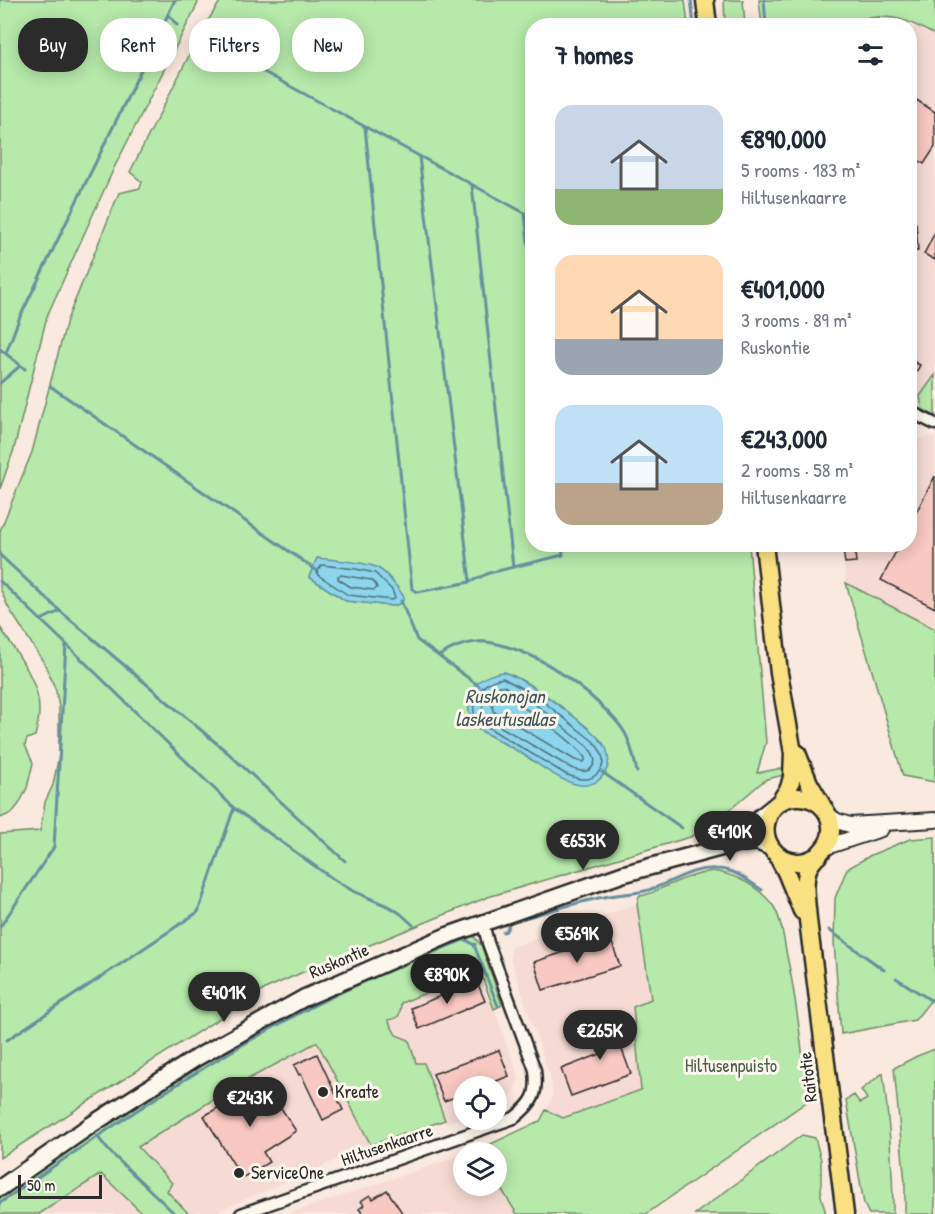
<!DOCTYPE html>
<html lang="en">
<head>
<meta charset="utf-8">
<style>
  :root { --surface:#fff; --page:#f2f2f3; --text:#1f2937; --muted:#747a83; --accent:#2b2b2b }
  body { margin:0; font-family:"Patrick Hand",sans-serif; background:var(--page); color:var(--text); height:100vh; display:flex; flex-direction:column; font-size:22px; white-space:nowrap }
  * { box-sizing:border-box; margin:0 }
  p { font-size:20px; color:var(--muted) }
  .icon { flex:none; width:33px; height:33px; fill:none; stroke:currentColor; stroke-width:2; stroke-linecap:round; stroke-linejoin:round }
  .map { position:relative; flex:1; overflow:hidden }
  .sheet { position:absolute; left:525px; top:18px; width:392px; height:534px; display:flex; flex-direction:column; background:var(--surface); border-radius:24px; box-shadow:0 3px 15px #0003 }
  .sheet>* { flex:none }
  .hud { position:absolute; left:18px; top:18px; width:417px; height:54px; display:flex; gap:12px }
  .controls { position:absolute; left:453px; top:1076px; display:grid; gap:12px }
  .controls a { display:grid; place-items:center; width:54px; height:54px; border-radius:50%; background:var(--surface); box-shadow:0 3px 15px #0003; font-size:30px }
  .scale { position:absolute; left:18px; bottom:15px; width:84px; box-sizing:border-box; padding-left:6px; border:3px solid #2b2b2b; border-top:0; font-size:16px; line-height:21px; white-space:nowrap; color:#2b2b2b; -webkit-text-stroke:4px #fbf7ec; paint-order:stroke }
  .price { position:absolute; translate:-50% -51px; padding:0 14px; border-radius:21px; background:var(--accent); color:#fff; font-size:20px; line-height:39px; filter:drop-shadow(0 2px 3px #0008) }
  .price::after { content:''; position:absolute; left:50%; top:36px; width:18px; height:14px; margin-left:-9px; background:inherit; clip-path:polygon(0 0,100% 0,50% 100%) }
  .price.active { background:#222; color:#fff }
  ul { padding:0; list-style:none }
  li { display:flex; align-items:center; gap:18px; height:150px; padding:0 30px }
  li span { display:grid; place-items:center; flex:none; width:168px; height:120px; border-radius:18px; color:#555 }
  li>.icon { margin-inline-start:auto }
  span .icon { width:72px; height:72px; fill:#fffc; stroke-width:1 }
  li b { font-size:26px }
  h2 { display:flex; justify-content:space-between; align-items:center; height:72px; padding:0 30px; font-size:26px }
  .pill { padding:0 21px; border-radius:24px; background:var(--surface); box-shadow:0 3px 15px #0003; font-size:21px; line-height:54px }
  .pill.active { background:var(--accent); color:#fff }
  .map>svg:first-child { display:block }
  .built { fill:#f5dbd3 }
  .green { fill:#b6e9aa; stroke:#708a6a; stroke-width:1.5; fill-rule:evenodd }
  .water { fill:#8cd5ed; stroke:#65919f; stroke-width:1.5 }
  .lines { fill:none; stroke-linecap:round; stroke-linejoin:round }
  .shore { stroke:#526f79; stroke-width:1.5 }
  .stream { stroke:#65919f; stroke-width:3 }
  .building { fill:#f8c8c2; stroke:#2b2b2b; stroke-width:1.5 }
  .minor-casing { stroke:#2b2b2b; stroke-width:15 }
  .tertiary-casing { stroke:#2b2b2b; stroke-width:18 }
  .secondary-casing { stroke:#2b2b2b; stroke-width:20 }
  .primary-casing { stroke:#2b2b2b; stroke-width:21 }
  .minor { stroke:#fbf7ec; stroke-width:10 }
  .tertiary { stroke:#fbf7ec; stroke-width:14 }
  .secondary { stroke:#fbf7ec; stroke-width:15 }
  .primary { stroke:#f9e181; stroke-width:16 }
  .poi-dot { fill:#2b2b2b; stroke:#fbf7ec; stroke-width:2 }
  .labels { text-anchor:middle; stroke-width:6; stroke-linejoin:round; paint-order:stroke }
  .street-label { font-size:18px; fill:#2b2b2b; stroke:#fbf7ec }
  .park-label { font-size:18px; fill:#4e5a4b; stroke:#fbf7ec }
  .poi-label { font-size:18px; fill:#2b2b2b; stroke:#fbf7ec; text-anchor:start }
  .water-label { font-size:20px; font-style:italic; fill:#43565c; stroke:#fbf7ec }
</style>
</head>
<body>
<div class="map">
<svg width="935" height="1214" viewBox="0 0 935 1214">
  <rect width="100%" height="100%" fill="#fae9df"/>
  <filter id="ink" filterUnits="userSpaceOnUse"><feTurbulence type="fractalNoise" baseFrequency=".0167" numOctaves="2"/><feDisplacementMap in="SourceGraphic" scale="12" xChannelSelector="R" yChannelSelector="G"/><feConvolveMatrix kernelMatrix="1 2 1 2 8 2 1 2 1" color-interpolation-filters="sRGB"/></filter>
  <g filter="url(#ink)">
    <path class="built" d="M918,24L935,33V375L920,396L922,409L909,403V34Z
      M930,436L935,438V629L846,583L842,545L909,544V442Z
      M637,904L651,999L633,1007L641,1090L563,1118L546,1110L553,1096L551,1080L511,960V947Z
      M480,970L519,1078L509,1101L497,1105L496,1086H464L463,1117L446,1123L424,1064L416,1063L409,1040L396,1035L388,1020L396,1019L401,1010V1003Z
      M317,1042L371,1145L211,1214H203L200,1211L189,1214L167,1190L137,1147L230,1089Z
      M463,1155L464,1185H496L497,1182L517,1214H288Z
      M101,1173L143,1214H39Z"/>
    <path class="green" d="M0,0H196L198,3L114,168L47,316L14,449L0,489Z
      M221,0H685L688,25L532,26V544L749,545L766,742L757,773L788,767V774L767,779L760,784L707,829L690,837L488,897L301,973L267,988L0,1158V834L40,831L45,802L53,785L59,755V707L56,691L46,666L8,607L0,588V531L32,452L67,320L119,193L140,188L142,182L130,172L202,30ZM317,559L357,563L402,603L393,606L346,601L309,577ZM503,672C529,679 590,726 605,748L565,780L521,753L476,728L471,722Z
      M724,0H743L745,25H725Z
      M759,0H935V35C914,24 903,17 879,17L796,25H762Z
      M935,375V416L922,409L920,396Z
      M846,583L935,629V782L903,776Z
      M0,627C16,653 40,680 39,712C39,720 37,728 35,736L27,739L25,745L33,763L27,788L19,804L12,813L0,818Z
      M935,837V995L915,1020L841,1034L834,942L835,898L847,869L871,855L910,839Z
      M712,871C736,874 760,887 774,907C781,918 784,938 786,951C797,1001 802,1051 808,1101L646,1214H517L497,1182L496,1152L476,1151L540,1121L546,1110L563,1118L641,1090L633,1007L651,999L637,904L639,896C651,895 660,888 671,884C684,878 698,874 712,871Z
      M467,935L474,937L481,945L502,1005L494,1009L480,971L401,1003C400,1016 400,1018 388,1020L396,1035L409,1040L416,1063H424L445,1120L371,1145L317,1042L230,1089L138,1147L172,1183L167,1191L189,1214H143L101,1174L39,1214H0V1196L94,1132L199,1065L314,1000Z
      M935,1049V1205L934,1214H905V1183L894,1068L917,1056Z
      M883,1073C889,1121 893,1166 893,1214H869L864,1204L846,1100L854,1095L860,1103L867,1099L861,1090Z
      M802,1135L815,1138L821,1160V1196L826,1214H695Z"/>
    <path class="water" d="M317,558C331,560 368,562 378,568C388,574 398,588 404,597L402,603L393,606L346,601L309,577Z
      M503,672C524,678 596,729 606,748C610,758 610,766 604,774C599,782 590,786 580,785C562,783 540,765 524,755C508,745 492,737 476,728C466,717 466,694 477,683C483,677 495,673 503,672Z"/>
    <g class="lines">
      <path class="shore" d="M322,565L356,569L375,573L392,590L395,598L392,600L348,595L318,575L317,572Z
        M341,575L371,580L376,585L377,588L374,590L351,587L338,579V576Z
        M503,678L539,698L594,742C598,747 602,752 603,759C604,771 592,781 581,779C577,779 572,776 567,775L479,722C465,703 481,681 503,678Z
        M500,686H504L535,704L588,747L593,754L595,761C591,775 582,772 571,768L484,717C479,699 485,694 500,686Z
        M501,696C520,702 574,741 585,758V761L582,762L575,760L493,711L492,701Z"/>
      <path class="stream" d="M691,0L694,26
        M764,0L766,25
        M169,15L177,25
        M161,29L175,0
        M201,38L532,217
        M365,127L412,589L418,592L470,582L489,573L563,555L562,544
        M419,156L470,582
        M472,185L513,567
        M525,213L532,279
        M0,349L25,369
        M6,353L19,319L160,31
        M0,383L20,366
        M50,386L316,570
        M0,555L60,611L227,752L345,861
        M0,581L66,644L234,808L333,879L353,891L392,908L401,914L413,925
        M401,601L417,640L479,686
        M41,620L60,611
        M439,656C450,649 463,643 477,642C488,641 498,644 508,647C541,657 561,672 587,693C600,704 616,718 625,733C632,746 634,759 637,772
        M602,772L682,828
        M0,927L54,847L66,644
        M829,930L884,970
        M503,932L506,931L510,922C541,914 572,903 604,897C618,894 632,894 645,891C669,885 690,867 716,869C734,869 747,880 762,890
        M474,945L498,1006
        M896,978L935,1003
        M7,1040L198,912L234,808
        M97,1136L109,1151L175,1214
        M0,1203C103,1132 206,1061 317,1004C364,980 414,960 463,940L468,941L474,945L475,944"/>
    </g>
    <path class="building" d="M915,99L935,112V147L924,164L909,154V108Z
      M916,223L918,251H909V224Z
      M935,232V260L924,254Z
      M909,359L920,365L909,386Z
      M935,476V608L881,580L900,544H909V526Z
      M842,544H854L856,562L845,563Z
      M610,937L620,966L543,990L534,962Z
      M478,984L485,1001L419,1029L411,1008L465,986Z
      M619,1014L621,1047L631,1074L571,1096L561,1069L603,1053L601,1015Z
      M499,1050L509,1076L484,1086H464V1094L444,1101L433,1074Z
      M317,1054L343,1110L323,1120L301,1074L299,1075L294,1065Z
      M268,1082L274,1092L272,1094L296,1131L263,1152L269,1162L242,1178L204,1116L231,1100L233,1104Z
      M387,1190L403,1214H363L359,1209L364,1205L361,1201L370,1195L373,1199Z"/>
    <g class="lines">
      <defs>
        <path id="minor" d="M909,411L935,424
          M241,1214L514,1118C533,1103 538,1095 535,1070L488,943L483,923"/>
        <path id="tertiary" d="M828,815L837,821L850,825L935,820
          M826,847L881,829"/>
        <path id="secondary" d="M718,842L749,826L773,807
          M0,1188L91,1125L196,1058L304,998L449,935L623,874L738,843L758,842L770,847"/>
        <path id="primary" d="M705,0L708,26
          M764,544L779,673L793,753L792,777L789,788L781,800
          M797,753L809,783L822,805
          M777,855L786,872L802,911
          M818,856C811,859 805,863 797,862C775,861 761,840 767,820C776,786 828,791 831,826C833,848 815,853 808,869C803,885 807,904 808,920L845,1214"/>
      </defs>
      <use href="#minor" class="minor-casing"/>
      <use href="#tertiary" class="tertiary-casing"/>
      <use href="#secondary" class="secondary-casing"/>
      <use href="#primary" class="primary-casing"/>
      <use href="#minor" class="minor"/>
      <use href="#tertiary" class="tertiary"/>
      <use href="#secondary" class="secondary"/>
      <use href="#primary" class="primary"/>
    </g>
  </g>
  <g class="poi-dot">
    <circle cx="323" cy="1092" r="6"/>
    <circle cx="239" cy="1173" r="6"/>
  </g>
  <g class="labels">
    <g class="street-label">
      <text transform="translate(339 961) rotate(-23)" y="6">Ruskontie</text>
      <text transform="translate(808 1077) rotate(-97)" y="6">Raitotie</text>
      <text transform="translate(387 1145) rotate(-19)" y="6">Hiltusenkaarre</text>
    </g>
    <g class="park-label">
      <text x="731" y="1072">Hiltusenpuisto</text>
    </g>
    <g class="poi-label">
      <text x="335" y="1098">Kreate</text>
      <text x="251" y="1179">ServiceOne</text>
    </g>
    <g class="water-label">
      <text x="505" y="703">Ruskonojan<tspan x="505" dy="23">laskeutusallas</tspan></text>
    </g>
  </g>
</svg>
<div class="controls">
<a><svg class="icon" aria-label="locate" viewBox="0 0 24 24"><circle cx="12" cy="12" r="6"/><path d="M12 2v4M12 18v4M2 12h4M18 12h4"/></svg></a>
<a><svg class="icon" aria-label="layers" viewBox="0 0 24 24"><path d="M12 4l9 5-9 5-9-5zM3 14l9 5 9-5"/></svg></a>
</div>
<div class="scale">50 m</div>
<b class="price" style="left:730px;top:862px">€410K</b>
<b class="price" style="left:583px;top:871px">€653K</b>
<b class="price" style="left:577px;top:964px">€569K</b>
<b class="price active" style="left:447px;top:1005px">€890K</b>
<b class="price" style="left:224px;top:1023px">€401K</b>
<b class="price" style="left:600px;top:1061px">€265K</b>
<b class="price" style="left:250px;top:1128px">€243K</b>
<div class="hud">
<a class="pill active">Buy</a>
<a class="pill">Rent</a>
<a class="pill">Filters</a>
<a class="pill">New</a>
</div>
<section class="sheet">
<h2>7 homes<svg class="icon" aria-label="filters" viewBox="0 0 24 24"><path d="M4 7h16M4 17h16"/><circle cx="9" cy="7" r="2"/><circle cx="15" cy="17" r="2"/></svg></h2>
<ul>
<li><span style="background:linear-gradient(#c9d6e8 70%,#8fb573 0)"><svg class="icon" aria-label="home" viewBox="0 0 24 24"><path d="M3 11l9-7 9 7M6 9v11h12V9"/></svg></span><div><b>€890,000</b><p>5 rooms · 183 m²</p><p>Hiltusenkaarre</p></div></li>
<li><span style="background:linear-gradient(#ffd9b3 70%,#9aa5b1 0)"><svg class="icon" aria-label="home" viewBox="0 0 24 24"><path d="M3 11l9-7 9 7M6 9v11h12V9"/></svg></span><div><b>€401,000</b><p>3 rooms · 89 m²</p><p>Ruskontie</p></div></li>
<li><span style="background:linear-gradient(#bfe0f5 65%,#b9a48a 0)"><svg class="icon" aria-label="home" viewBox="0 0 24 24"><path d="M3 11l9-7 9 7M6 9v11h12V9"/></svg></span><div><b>€243,000</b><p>2 rooms · 58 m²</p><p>Hiltusenkaarre</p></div></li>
</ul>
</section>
</div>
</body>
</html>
